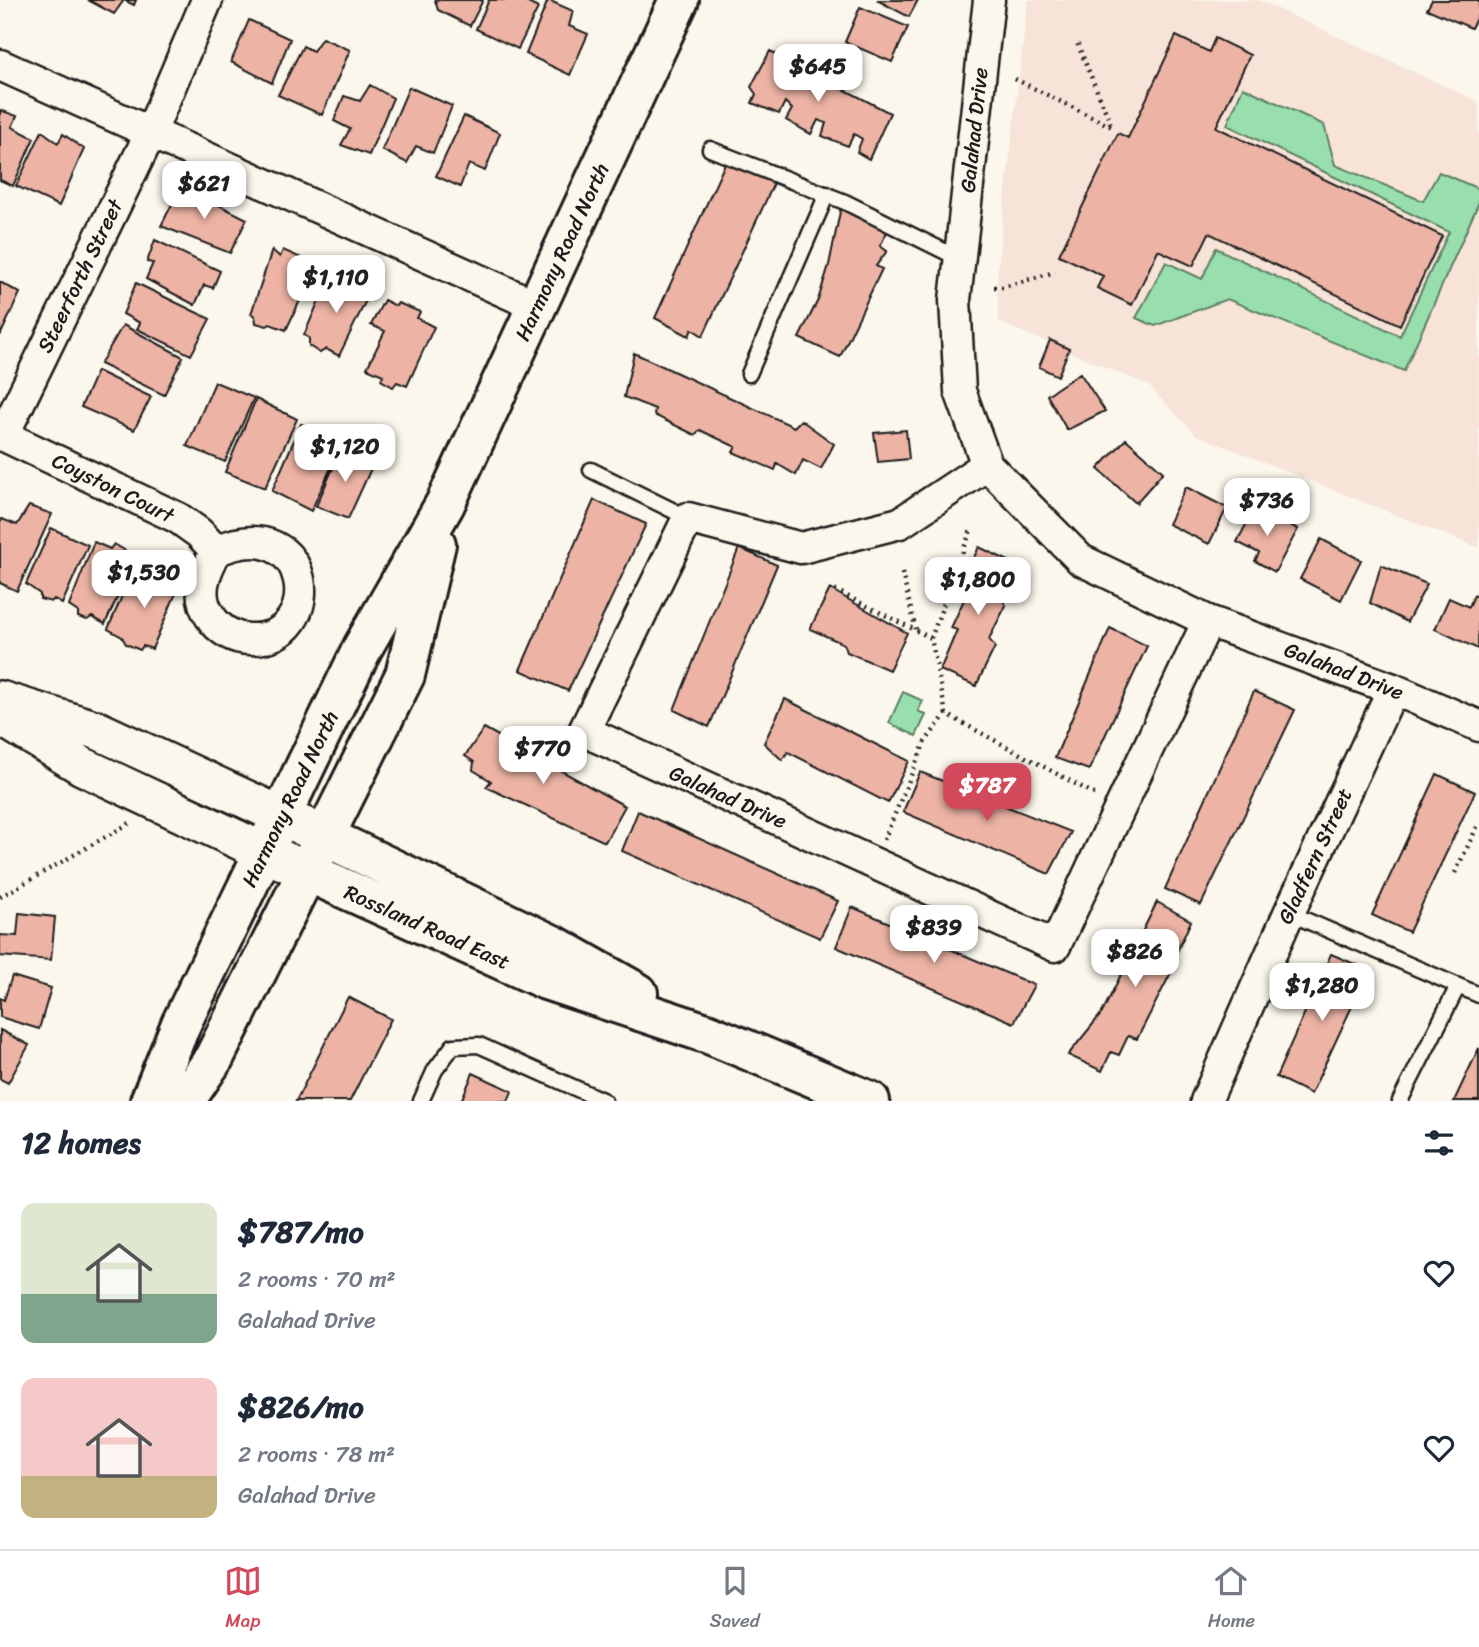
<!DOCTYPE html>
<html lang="en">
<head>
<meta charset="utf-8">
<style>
  :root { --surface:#fff; --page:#f2f2f3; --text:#1f2937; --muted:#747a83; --line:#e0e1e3; --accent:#d1495b }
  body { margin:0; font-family:Sriracha,sans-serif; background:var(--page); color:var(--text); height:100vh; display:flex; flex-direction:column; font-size:26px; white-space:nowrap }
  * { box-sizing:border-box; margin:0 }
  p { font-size:23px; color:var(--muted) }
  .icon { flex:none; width:38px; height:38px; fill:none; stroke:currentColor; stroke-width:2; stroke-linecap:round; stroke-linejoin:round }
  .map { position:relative; height:1101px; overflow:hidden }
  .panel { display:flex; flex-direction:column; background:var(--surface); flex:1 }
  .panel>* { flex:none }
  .price { position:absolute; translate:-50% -60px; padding:0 16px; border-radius:14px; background:#fff; color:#222; font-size:23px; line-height:46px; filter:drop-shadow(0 2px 4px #0008) }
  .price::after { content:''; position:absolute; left:50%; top:42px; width:21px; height:16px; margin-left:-10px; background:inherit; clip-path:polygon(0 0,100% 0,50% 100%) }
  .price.on { background:var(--accent); color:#fff }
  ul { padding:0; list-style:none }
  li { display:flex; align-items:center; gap:21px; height:175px; padding:0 21px }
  li span { display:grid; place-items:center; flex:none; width:196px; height:140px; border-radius:14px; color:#555 }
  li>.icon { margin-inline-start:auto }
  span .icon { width:84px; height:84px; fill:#fffc; stroke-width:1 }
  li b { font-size:30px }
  h2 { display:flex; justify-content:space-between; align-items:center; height:84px; padding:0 21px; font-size:30px }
  .menu { display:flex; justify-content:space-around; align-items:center; height:98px; border-top:2px solid var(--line); background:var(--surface); font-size:19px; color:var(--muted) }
  .menu a { display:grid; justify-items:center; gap:4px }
  .menu .on { color:var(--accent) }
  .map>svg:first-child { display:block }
  .built { fill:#f7e3d7 }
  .green { fill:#98dfad; stroke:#5a7e64; stroke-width:2 }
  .building { fill:#edb4a5; stroke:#1c1c1c; stroke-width:2 }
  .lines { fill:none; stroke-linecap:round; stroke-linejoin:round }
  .service-casing { stroke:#1c1c1c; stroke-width:19 }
  .minor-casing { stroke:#1c1c1c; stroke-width:35 }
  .tertiary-casing { stroke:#1c1c1c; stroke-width:42 }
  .secondary-casing { stroke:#1c1c1c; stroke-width:44 }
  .path { stroke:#1c1c1c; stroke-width:4.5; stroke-dasharray:2 5; stroke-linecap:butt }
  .service { stroke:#fbf7ec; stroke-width:14 }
  .minor { stroke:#fbf7ec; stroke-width:30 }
  .tertiary { stroke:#fbf7ec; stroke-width:37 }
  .secondary { stroke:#fbf7ec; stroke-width:38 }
  .labels { text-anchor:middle; stroke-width:5; stroke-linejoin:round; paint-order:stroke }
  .street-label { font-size:21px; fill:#1c1c1c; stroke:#fbf7ec }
</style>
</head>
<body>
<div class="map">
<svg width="1479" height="1101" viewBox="0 0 1479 1101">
  <rect width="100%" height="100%" fill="#fbf7ec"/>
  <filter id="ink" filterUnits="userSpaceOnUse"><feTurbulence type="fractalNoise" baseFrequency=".0143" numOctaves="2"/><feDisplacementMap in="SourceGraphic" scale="14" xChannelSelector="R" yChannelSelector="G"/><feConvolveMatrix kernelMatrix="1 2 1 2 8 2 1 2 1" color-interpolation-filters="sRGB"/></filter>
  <g filter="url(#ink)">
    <path class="built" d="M1028,0H1258L1479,102V548L1196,435L1148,385L999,322L997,278L1001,234Z"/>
    <path class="green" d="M1243,87L1324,125L1335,165L1423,201L1439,172L1479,189V202L1404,371L1227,299L1155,326L1136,318L1166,262L1202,279L1216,248L1400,336L1449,232L1227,125Z
      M903,692L923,701L918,711L926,715L916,736L889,723Z"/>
    <path class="building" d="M88,0H136L134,5L124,0L114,14Z
      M435,0H483L470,26L438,10Z
      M489,0H522L538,8L518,49L476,29Z
      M548,0L573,11L569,26L588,34L570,75L526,54Z
      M877,0H918L909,17Z
      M1432,0H1479V13L1471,28L1427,9Z
      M860,7L908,27L892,62L845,42Z
      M249,20L290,39L272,83L231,62Z
      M1176,36L1209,52L1215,38L1250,55L1216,127L1442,236L1400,325L1209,233L1193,266L1158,250L1132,305L1097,288L1103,276L1059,255L1118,133L1128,138Z
      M322,38L350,50L322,115L278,95L303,46L313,51Z
      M770,51L890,113L869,159L857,152L862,139L854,134L848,146L822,136L826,123L818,120L811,134L786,120L792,109L785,102L779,114L752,103L756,94L751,87Z
      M370,85L393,98L369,155L341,145L350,129L334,121L344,96L360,101Z
      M409,87L452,106L433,153L416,146L407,163L382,150Z
      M0,110L17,116L12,127L34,138L13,186L0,180Z
      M464,116L500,133L485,171L469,164L460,187L436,176Z
      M42,131L58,143L63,134L84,149L59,206L16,186Z
      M727,159L775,181L703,336L692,329L689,336L655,318Z
      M181,186L247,219L230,253L161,226Z
      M841,207L888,230L880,246L887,251L876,266L882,269L840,357L799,338L818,300L829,265Z
      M155,240L220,271L213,288L204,285L195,305L146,279L153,263L147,262Z
      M272,250L280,257L283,250L317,265L286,330L270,324L267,326L256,323L255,316L251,314Z
      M330,275L346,285L349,280L372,288L339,356L326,349L320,353L309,346V338L304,335Z
      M0,282L20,293L0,336Z
      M136,283L210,319L191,355L137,329L140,323L123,314Z
      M384,300L396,306L398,303L420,312L417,318L434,327L407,386L397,382L393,387L381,380L383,375L367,368L385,331L371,325Z
      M123,325L183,357L164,395L100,364Z
      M1050,340L1069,349L1058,376L1039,367Z
      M634,353L794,427L801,420L834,444L821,469L803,460L796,475L777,464L775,470L733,452L736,447L700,430L695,435L654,415L655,409L624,397Z
      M97,371L151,397L134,430L81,407Z
      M1080,373L1105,411L1067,430L1047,395Z
      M215,382L254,398L225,462L187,446Z
      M256,399L297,419L265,488L225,472Z
      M301,424L344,440L311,511L272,491Z
      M906,430L909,459L878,462L874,433Z
      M1126,439L1163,472L1136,503L1098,469Z
      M342,448L374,462L348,519L316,506Z
      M1186,487L1227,508L1209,544L1168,524Z
      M594,500L646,524L568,691L520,670Z
      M29,506L52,514L17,591L0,583V523L2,519L17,525Z
      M1255,507L1298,529L1275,572L1255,561L1259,553L1237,542Z
      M51,528L88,545L62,604L54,599L51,602L40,599V594L26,584Z
      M1321,539L1361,560L1341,600L1300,579Z
      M94,542L110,549L114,544L136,557L105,624L92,617L87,620L78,617V612L69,606Z
      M979,547L1015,564L999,596L1006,605L989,639L995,647L976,686L940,670L957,630L951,628L969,589L961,584Z
      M739,548L777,565L709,727L674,710Z
      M1381,565L1427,584L1407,622L1370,603Z
      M132,572L154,581L159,572L180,584L152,649L143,646L140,650L126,644L122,637L108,629Z
      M830,589L907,633L889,670L847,652L844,644L810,629Z
      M1474,595L1479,597L1478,649L1435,629L1449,598L1469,607Z
      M1110,628L1147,646L1089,770L1055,758Z
      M1254,691L1295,710L1201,905L1165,889Z
      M785,699L909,761L888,803L788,752L782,760L764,743Z
      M484,728L625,806L605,842L486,787L491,781L473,770L474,762L465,756Z
      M920,772L1071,832L1049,874L903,812Z
      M1437,774L1475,792L1409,932L1372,915Z
      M638,811L838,901L820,938L622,851Z
      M1157,902L1191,921L1175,956L1177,961L1137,1039L1128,1036L1119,1055L1111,1052L1102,1071L1068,1055L1102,1013Z
      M852,907L1034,985L1014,1023L836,947Z
      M19,913L55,917L51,960L0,956V935L17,936Z
      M1331,954L1369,970L1311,1094L1276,1077Z
      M12,976L51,988L39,1029L0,1017V998L4,1000Z
      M348,997L391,1019L350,1101H296Z
      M0,1030L29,1045L8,1083L0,1079Z
      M1479,1048V1101H1454Z
      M473,1073L512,1091L508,1101H461Z"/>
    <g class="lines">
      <defs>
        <path id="service" d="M710,149L845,202L960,259
          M749,374L827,194
          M591,470L688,518
          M1289,913L1479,995
          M421,1101L435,1070L453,1046L479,1045L604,1101
          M1400,1101L1458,986"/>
        <path id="minor" d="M989,0L955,300L960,391L987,465L1081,560L1208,621L1393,689L1479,726
          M0,65L537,306
          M0,434L178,518L199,533L216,551C205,572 195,594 210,616C219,630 234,639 250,639C327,642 315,507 216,551
          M3,436L150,134L207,0
          M987,465L900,523L801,548L688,518L584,731L1055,946L1208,621
          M1206,1101L1289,913L1393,689"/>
        <path id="tertiary" d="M0,700L97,730L282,816
          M0,716L82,766L264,852"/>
        <path id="secondary" d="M303,826L555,946L638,993
          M264,852L546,980L709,1034L870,1101
          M150,1101L181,1024L363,647L445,504L679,0
          M185,1101L214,1058L405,675L436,544"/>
      </defs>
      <use href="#service" class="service-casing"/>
      <use href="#minor" class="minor-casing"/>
      <use href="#tertiary" class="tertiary-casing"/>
      <use href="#secondary" class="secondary-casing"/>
      <path class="path" d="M1015,79L1112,127L1076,40
        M994,287H1003L1055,272
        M902,573L916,630
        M835,590L931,638
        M946,714L931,638L972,527
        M884,840L925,742L946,714L1098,796
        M1455,873L1479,823
        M0,897L130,823"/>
      <use href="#service" class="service"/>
      <use href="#minor" class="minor"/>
      <use href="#tertiary" class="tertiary"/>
      <use href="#secondary" class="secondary"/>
    </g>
  </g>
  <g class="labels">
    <g class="street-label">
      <text transform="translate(974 130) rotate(-84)" y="7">Galahad Drive</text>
      <text transform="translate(562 252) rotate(-65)" y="7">Harmony Road North</text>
      <text transform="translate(80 276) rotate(-64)" y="7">Steerforth Street</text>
      <text transform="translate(113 488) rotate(26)" y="7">Coyston Court</text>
      <text transform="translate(1344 671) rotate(21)" y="7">Galahad Drive</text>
      <text transform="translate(728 797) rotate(24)" y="7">Galahad Drive</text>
      <text transform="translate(290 799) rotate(-64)" y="7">Harmony Road North</text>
      <text transform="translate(1315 856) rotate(-65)" y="7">Gladfern Street</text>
      <text transform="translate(427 927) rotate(24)" y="7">Rossland Road East</text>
    </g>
  </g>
</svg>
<b class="price" style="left:818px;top:104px">$645</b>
<b class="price" style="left:204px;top:221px">$621</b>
<b class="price" style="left:336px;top:315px">$1,110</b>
<b class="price" style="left:345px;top:484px">$1,120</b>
<b class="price" style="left:1267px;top:538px">$736</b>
<b class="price" style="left:144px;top:610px">$1,530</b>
<b class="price" style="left:978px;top:617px">$1,800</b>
<b class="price" style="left:543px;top:786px">$770</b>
<b class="price on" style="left:987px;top:823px">$787</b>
<b class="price" style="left:934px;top:965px">$839</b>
<b class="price" style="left:1135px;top:989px">$826</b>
<b class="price" style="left:1322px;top:1023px">$1,280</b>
</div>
<section class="panel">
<h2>12 homes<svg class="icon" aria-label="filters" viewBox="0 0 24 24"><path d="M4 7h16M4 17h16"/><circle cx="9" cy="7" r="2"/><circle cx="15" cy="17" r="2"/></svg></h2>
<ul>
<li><span style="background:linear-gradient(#dfe7d0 65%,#7fa58c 0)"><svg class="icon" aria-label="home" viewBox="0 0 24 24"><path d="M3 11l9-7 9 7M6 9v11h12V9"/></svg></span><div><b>$787/mo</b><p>2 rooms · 70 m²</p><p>Galahad Drive</p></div><svg class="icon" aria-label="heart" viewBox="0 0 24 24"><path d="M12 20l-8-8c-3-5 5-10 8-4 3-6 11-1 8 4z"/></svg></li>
<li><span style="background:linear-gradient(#f6c9c9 70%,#c2b280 0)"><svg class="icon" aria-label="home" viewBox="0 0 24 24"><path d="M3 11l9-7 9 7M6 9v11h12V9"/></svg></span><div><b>$826/mo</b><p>2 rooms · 78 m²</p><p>Galahad Drive</p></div><svg class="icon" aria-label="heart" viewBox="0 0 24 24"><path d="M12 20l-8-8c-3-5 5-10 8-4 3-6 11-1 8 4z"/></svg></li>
</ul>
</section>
<nav class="menu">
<a class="on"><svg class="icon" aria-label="map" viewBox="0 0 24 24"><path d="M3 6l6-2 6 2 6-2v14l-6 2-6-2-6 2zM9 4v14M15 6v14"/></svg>Map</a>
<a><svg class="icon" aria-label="saved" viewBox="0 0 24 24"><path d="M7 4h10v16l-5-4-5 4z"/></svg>Saved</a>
<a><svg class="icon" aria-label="home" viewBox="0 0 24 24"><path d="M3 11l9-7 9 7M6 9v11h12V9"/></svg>Home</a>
</nav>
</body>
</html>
